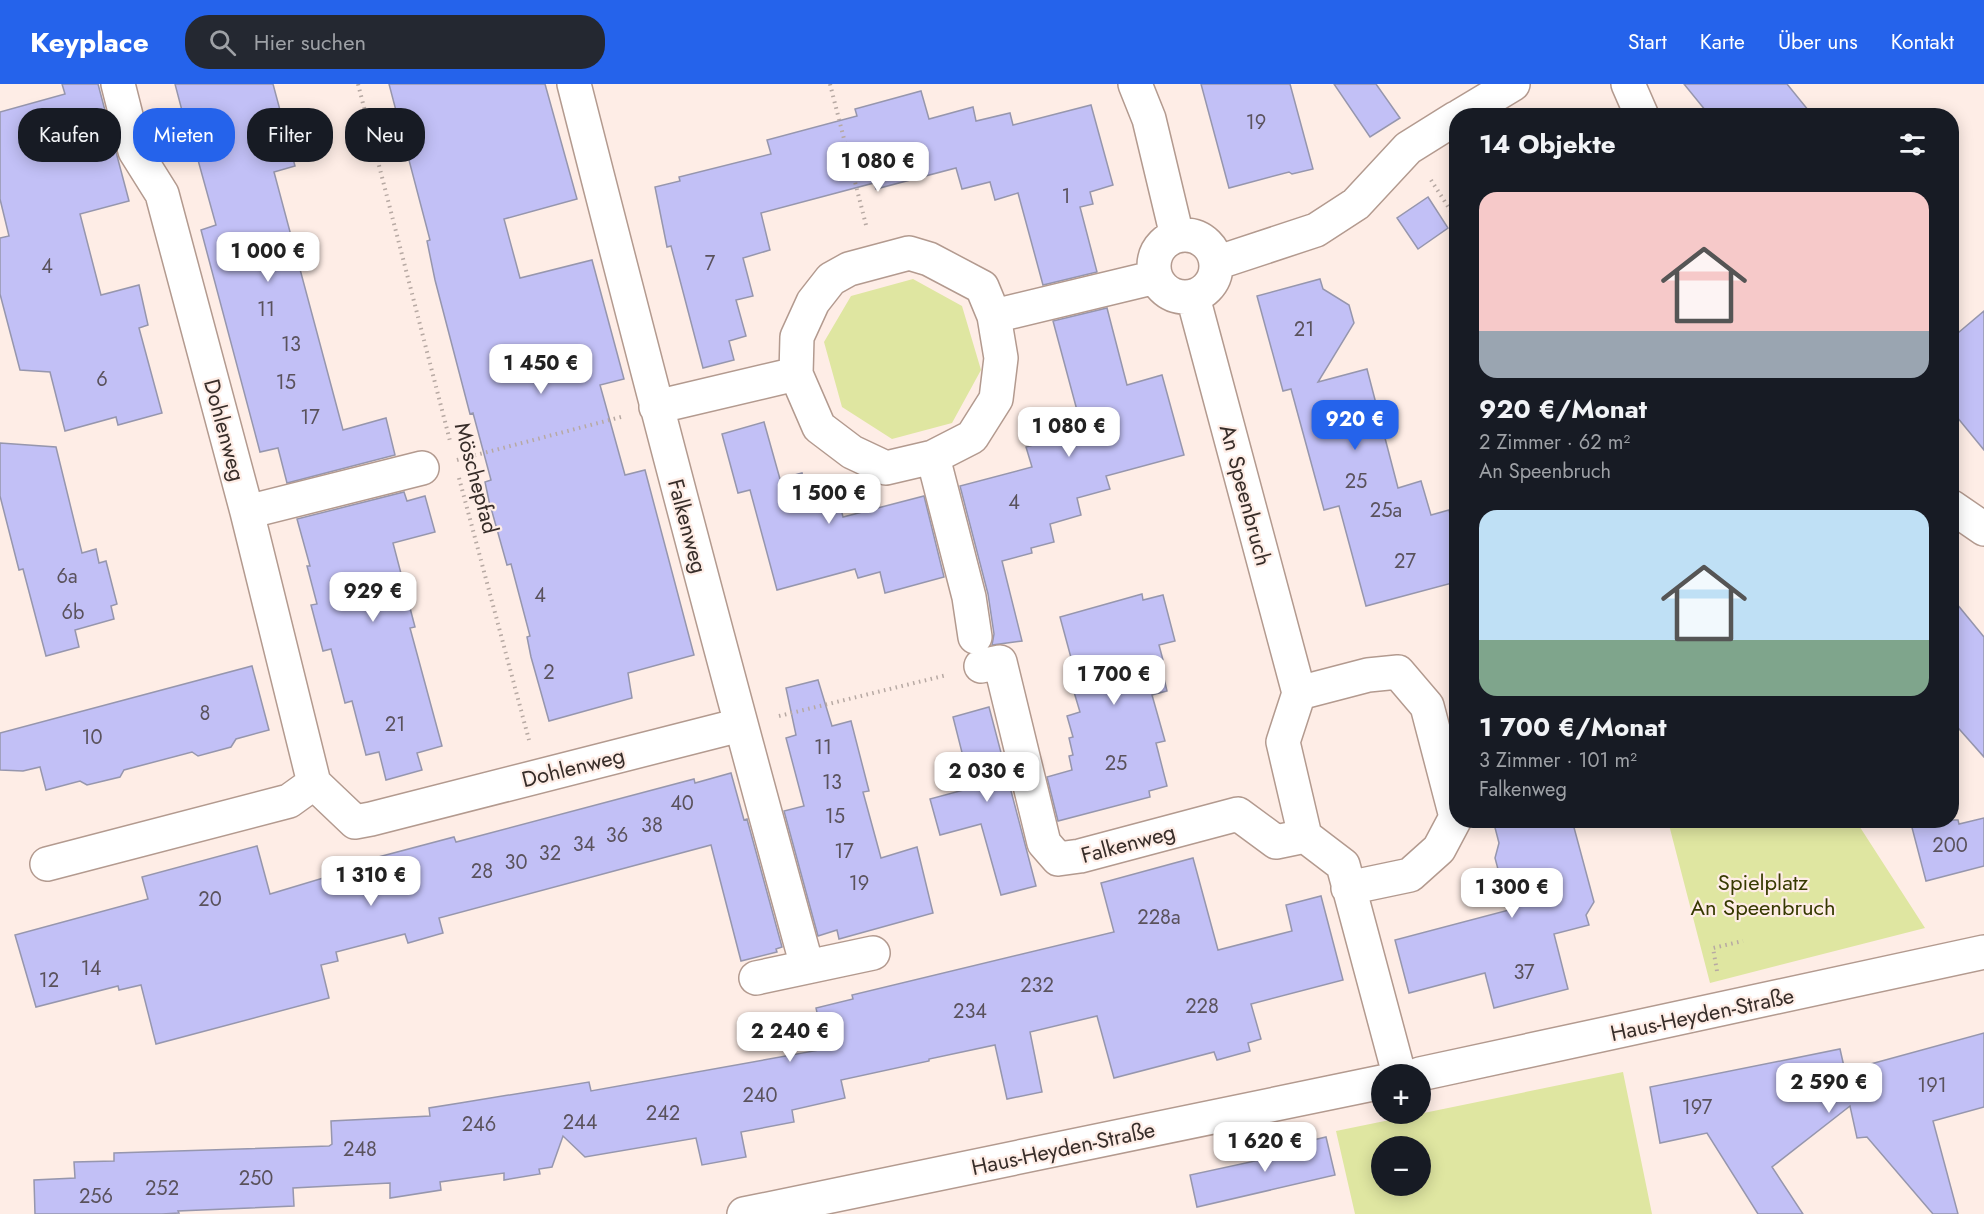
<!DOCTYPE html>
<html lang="de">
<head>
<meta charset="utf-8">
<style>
  :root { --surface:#171b24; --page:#242831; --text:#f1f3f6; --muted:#9ea1a6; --accent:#2563eb }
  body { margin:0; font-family:Jost,sans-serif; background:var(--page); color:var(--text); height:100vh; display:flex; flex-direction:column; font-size:22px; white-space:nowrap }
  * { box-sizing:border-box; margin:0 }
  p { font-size:20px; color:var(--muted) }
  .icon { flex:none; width:33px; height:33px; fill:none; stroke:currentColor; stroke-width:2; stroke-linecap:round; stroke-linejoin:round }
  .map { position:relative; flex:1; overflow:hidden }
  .side { position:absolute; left:1449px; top:24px; width:510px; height:720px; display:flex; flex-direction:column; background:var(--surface); border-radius:24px; box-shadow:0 3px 15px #0003 }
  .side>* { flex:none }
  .hud { position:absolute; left:18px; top:24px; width:570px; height:54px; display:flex; gap:12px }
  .buttons { position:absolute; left:1371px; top:980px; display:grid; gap:12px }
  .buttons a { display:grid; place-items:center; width:60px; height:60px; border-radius:50%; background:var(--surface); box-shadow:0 3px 15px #0003; font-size:30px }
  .price { position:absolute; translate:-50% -51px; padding:0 14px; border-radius:12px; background:#fff; color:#222; font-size:20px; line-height:39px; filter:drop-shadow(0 2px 3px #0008) }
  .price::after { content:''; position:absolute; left:50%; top:36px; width:18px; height:14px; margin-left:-9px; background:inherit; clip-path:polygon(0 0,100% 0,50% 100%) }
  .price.current { background:var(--accent); color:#fff }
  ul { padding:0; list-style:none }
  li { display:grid; align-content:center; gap:12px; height:318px; padding:0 30px }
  li span { display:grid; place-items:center; height:186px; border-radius:18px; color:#555 }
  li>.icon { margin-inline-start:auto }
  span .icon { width:108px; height:108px; fill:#fffc; stroke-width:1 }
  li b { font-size:26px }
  h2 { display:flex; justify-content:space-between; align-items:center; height:72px; padding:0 30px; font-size:26px }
  .tag { padding:0 21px; border-radius:24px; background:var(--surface); box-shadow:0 3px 15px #0003; font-size:21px; line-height:54px }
  .tag.current { background:var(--accent); color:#fff }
  header { display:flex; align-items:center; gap:36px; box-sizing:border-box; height:84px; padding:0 30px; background:var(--accent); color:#fff }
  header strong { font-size:28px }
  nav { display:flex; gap:33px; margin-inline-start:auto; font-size:21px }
  .search { width:420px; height:54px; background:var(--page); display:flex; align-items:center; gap:15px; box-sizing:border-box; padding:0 21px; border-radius:24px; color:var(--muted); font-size:22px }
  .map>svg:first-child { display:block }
  .green { fill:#dfe6a1; fill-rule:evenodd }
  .building { fill:#c2c0f6; stroke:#9696ad; stroke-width:1.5 }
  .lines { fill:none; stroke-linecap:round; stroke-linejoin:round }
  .minor-casing { stroke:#b39a8f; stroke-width:36 }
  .path { stroke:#b7a9a3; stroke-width:4; stroke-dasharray:1.5 4.5; stroke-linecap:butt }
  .minor { stroke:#fff; stroke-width:33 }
  .labels { text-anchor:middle; stroke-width:4.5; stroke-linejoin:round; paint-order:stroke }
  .number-label { font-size:20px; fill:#5a525c }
  .street-label { font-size:22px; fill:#372d29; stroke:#feede6 }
  .park-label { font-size:22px; fill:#363900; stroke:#feede6 }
</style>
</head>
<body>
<header>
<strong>Keyplace</strong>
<div class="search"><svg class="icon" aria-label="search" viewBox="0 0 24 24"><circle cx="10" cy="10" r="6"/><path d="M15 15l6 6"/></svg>Hier suchen</div>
<nav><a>Start</a><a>Karte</a><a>Über uns</a><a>Kontakt</a></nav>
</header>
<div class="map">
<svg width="1984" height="1130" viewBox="0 0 1984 1130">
  <rect width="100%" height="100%" fill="#feede6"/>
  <path class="green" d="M913,195L962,222L981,286L952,339L892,355L842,323L824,258L851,212Z
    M1668,737H1856L1925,844L1710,899Z
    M1623,988L1652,1130H1355L1336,1047ZM1382,1062H1420V1101H1382Z"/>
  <path class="building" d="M62,0H98L129,117L80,130L101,211L139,201L148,241L139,244L162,329L118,341L116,333L65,347L50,288L20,286L0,210V154L9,152L0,115V28L65,10Z
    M175,0H273L295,82L274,88L343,346L386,334L395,371L287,399L278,364L260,368L201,146L216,141L198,76H195Z
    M389,0H545L577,115L504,135L520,194L592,176L624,295L600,301L625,391L645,386L694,571L628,589L632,614L549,637L531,573L527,553L530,552L511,480L507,481L489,417L485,398L491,396L473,329L470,330L435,196L427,157L430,156Z
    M1201,0H1290L1313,85L1292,90L1289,88L1229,104Z
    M1334,0H1376L1400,34L1370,53Z
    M1684,0H1787L1813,32H1710Z
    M921,7L929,35L973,23L976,37L1010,29L1013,41L1091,21L1113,101L1090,108L1093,120L1080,123L1097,188L1043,201L1018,109L995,116L990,98L962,105L956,84L876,105L874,99L761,129L770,166L743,174L753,212L736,216L746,252L729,257L734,276L703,284L671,162L667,163L655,103L680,97L679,93L771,70L767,56L857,32L855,25Z
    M1428,113L1448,144L1418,165L1397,134Z
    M1320,195L1323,205L1349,221L1354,239L1318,298L1367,285L1398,404L1421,397L1431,431L1449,426L1456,455V498L1366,522L1339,422L1324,426L1291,305L1283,307L1257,212Z
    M1107,224L1127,301L1162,291L1184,371L1106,392L1110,405L1077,414L1081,431L1050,440L1054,458L1031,464L1032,469L1002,477L1022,557L992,561L994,550L988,510L960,402L1032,383L1026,363L1059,354L1054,337L1078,330L1053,237Z
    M1984,227V366L1952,327V254Z
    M764,338L780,395L802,389L808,412L836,404L843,433L924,412L944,493L885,509L880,488L858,494L855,485L777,506L750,406L738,409L722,350Z
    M0,359L56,363L82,469L96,465L99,479L106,477L117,520L111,522L114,535L75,546L79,563L46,572L23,485L19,486L0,412Z
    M404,408L407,417L425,412L435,448L393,459L415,543L410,544L442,662L417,669L422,686L386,696L379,668L366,671L352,617L345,619L331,565L323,567L311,521L317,520L307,482H310L297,435Z
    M1142,510L1143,516L1163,511L1175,557L1159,561L1163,576L1160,578L1167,607L1152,611L1165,657L1156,659L1167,702L1149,707L1150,713L1058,737L1047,693L1072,686L1069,672L1073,671L1069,654L1073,653L1067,632L1080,628L1074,608L1080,607L1060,533Z
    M1952,514L1984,553V673L1952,637Z
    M252,582L269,646L236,655L231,663L198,672L192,668L124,686L120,693L87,701L80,697L46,706L40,683L23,687L0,686V649Z
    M818,596L832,642L851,637L869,707L863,708L881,774L917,763L933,829L839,855L837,846L818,852L784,727L804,722L786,654L796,651L786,604Z
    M989,623L1036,802L1001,811L981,740L940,751L930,715L971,704L953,633Z
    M731,689L744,736L747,735L782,863L776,865L777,868L741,877L711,761L439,834L443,849L408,859L405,850L336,868L338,877L321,881L329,914L156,960L141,901L119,906L118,902L36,923L15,851L148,815L142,793L257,762L270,810L330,792L329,786L454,753L456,758L694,695L695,699Z
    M1984,734V782L1926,797L1910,736H1958L1959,740Z
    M1493,736H1572L1594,818L1586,831L1589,841L1554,850L1568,905L1494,924L1485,889L1409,909L1395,856L1509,826L1495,774L1499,759Z
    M1193,774L1218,866L1292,847L1286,821L1321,812L1343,896L1251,920L1261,955L1248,959L1250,967L1217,976L1214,968L1114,994L1097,932L1030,948L1042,1008L1007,1015L995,961L929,975V977L841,996L845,1014L792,1026L794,1038L741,1048L746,1073L702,1081L696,1054L585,1073L563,1052L552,1083L539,1085L540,1090L504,1096V1089L440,1098L441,1106L390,1114V1099L293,1104L294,1122L178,1127L179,1129L162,1130H35L34,1096L75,1094L74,1078L114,1077V1069L329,1062L332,1060L331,1037L430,1032L429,1024L460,1019L589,998L591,1007L825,965L816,924L853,915L852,911L1114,848L1101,799Z
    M1984,949V1023L1933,1037L1958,1130H1933L1867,1053L1857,1054L1850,1022L1772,1083L1803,1130H1758L1707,1049L1660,1059L1650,1003L1840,965L1845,987Z
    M1326,1053L1335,1091L1197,1123L1190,1091L1269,1074L1267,1067Z"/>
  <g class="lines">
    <defs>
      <path id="minor" d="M118,0L135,67L162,110L247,428L314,699L355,738L371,735L740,641
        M574,0C649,295 726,589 807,882
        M1135,0L1149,35L1177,152
        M1628,0L1642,32
        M1460,32L1513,0
        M1154 182a31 31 0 1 1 62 0a31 31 0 1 1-62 0Z
        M909,169L929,175L982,203L994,232L1001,274L996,315L972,353L933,373L886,384L852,368L819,343L796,290L797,253L813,218L831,195L849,185Z
        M1216,179L1316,146L1356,120L1408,64L1456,34
        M1193,213L1299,609L1283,658L1305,752L1343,781L1399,990
        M994,232L1156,193
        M656,323L796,290
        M933,373L969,513L975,553
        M1952,423L1984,445
        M247,428L422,384
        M981,582L1000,578L1044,759L1058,775L1080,772L1238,730L1276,758L1305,752
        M1299,609L1368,591L1398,588L1427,622L1456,733
        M47,780L289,717L314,699
        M1348,804L1410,791L1439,765L1456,733
        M756,894L873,869
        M1420,990L1984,868
        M744,1130L1382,998"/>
    </defs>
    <use href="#minor" class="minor-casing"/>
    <path class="path" d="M358,0L450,357
      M830,0L866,141
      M1431,96L1456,135
      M457,376L621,333
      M459,394L529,656
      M779,632L947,591
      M1717,887L1713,864L1743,857"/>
    <use href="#minor" class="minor"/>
  </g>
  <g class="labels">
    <g class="number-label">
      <text x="1256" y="45">19</text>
      <text x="1066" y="119">1</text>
      <text x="710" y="186">7</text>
      <text x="47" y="189">4</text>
      <text x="266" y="232">11</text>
      <text x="1304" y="252">21</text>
      <text x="291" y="267">13</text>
      <text x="102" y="302">6</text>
      <text x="286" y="305">15</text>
      <text x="310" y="340">17</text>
      <text x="1356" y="404">25</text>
      <text x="1014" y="425">4</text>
      <text x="1386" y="433">25a</text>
      <text x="1405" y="484">27</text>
      <text x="67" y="499">6a</text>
      <text x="540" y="518">4</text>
      <text x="73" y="535">6b</text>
      <text x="549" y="595">2</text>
      <text x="205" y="636">8</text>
      <text x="395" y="647">21</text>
      <text x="92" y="660">10</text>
      <text x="823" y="670">11</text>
      <text x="1116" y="686">25</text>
      <text x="832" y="705">13</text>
      <text x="682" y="726">40</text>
      <text x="835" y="739">15</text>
      <text x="652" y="748">38</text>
      <text x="617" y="758">36</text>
      <text x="584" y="767">34</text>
      <text x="1950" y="768">200</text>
      <text x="844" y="774">17</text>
      <text x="550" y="776">32</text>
      <text x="516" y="785">30</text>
      <text x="482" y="794">28</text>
      <text x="859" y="806">19</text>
      <text x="210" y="822">20</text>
      <text x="1159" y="840">228a</text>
      <text x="91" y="891">14</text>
      <text x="1524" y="895">37</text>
      <text x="49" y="903">12</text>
      <text x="1037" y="908">232</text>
      <text x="1202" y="929">228</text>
      <text x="970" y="934">234</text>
      <text x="1932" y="1008">191</text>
      <text x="760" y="1018">240</text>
      <text x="1697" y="1030">197</text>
      <text x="663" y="1036">242</text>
      <text x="580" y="1045">244</text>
      <text x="479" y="1047">246</text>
      <text x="360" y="1072">248</text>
      <text x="256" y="1101">250</text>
      <text x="162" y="1111">252</text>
      <text x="96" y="1119">256</text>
    </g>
    <g class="street-label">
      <text transform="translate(225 346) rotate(75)" y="8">Dohlenweg</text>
      <text transform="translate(477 394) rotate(75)" y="8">Möschepfad</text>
      <text transform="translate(1246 411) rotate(75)" y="8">An Speenbruch</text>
      <text transform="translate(688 442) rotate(75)" y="8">Falkenweg</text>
      <text transform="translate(573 683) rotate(-14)" y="8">Dohlenweg</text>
      <text transform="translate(1128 759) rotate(-15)" y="8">Falkenweg</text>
      <text transform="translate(1702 930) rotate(-12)" y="8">Haus-Heyden-Straße</text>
      <text transform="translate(1063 1064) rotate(-12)" y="8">Haus-Heyden-Straße</text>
    </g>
    <g class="park-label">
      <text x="1763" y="806">Spielplatz<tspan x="1763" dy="25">An Speenbruch</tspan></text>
    </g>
  </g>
</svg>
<div class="buttons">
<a>+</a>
<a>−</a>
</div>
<b class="price" style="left:878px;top:109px">1 080 €</b>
<b class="price" style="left:268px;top:199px">1 000 €</b>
<b class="price" style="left:541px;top:311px">1 450 €</b>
<b class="price current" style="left:1355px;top:367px">920 €</b>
<b class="price" style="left:1069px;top:374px">1 080 €</b>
<b class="price" style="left:829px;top:441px">1 500 €</b>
<b class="price" style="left:373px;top:539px">929 €</b>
<b class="price" style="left:1114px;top:622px">1 700 €</b>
<b class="price" style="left:987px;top:719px">2 030 €</b>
<b class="price" style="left:371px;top:823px">1 310 €</b>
<b class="price" style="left:1512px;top:835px">1 300 €</b>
<b class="price" style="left:790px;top:979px">2 240 €</b>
<b class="price" style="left:1829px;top:1030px">2 590 €</b>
<b class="price" style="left:1265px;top:1089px">1 620 €</b>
<div class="hud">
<a class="tag">Kaufen</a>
<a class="tag current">Mieten</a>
<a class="tag">Filter</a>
<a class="tag">Neu</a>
</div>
<section class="side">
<h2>14 Objekte<svg class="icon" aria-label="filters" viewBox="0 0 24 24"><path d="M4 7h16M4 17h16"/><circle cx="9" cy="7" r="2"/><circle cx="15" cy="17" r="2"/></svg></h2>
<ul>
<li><span style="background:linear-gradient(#f6c9c9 75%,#9aa5b1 0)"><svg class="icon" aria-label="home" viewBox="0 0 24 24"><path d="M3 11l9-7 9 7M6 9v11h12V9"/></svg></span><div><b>920 €/Monat</b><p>2 Zimmer · 62 m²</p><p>An Speenbruch</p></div></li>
<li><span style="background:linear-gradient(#bfe0f5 70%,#7fa58c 0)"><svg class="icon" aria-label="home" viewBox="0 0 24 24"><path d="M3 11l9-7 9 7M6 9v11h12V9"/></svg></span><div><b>1 700 €/Monat</b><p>3 Zimmer · 101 m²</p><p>Falkenweg</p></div></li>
</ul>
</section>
</div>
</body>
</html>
